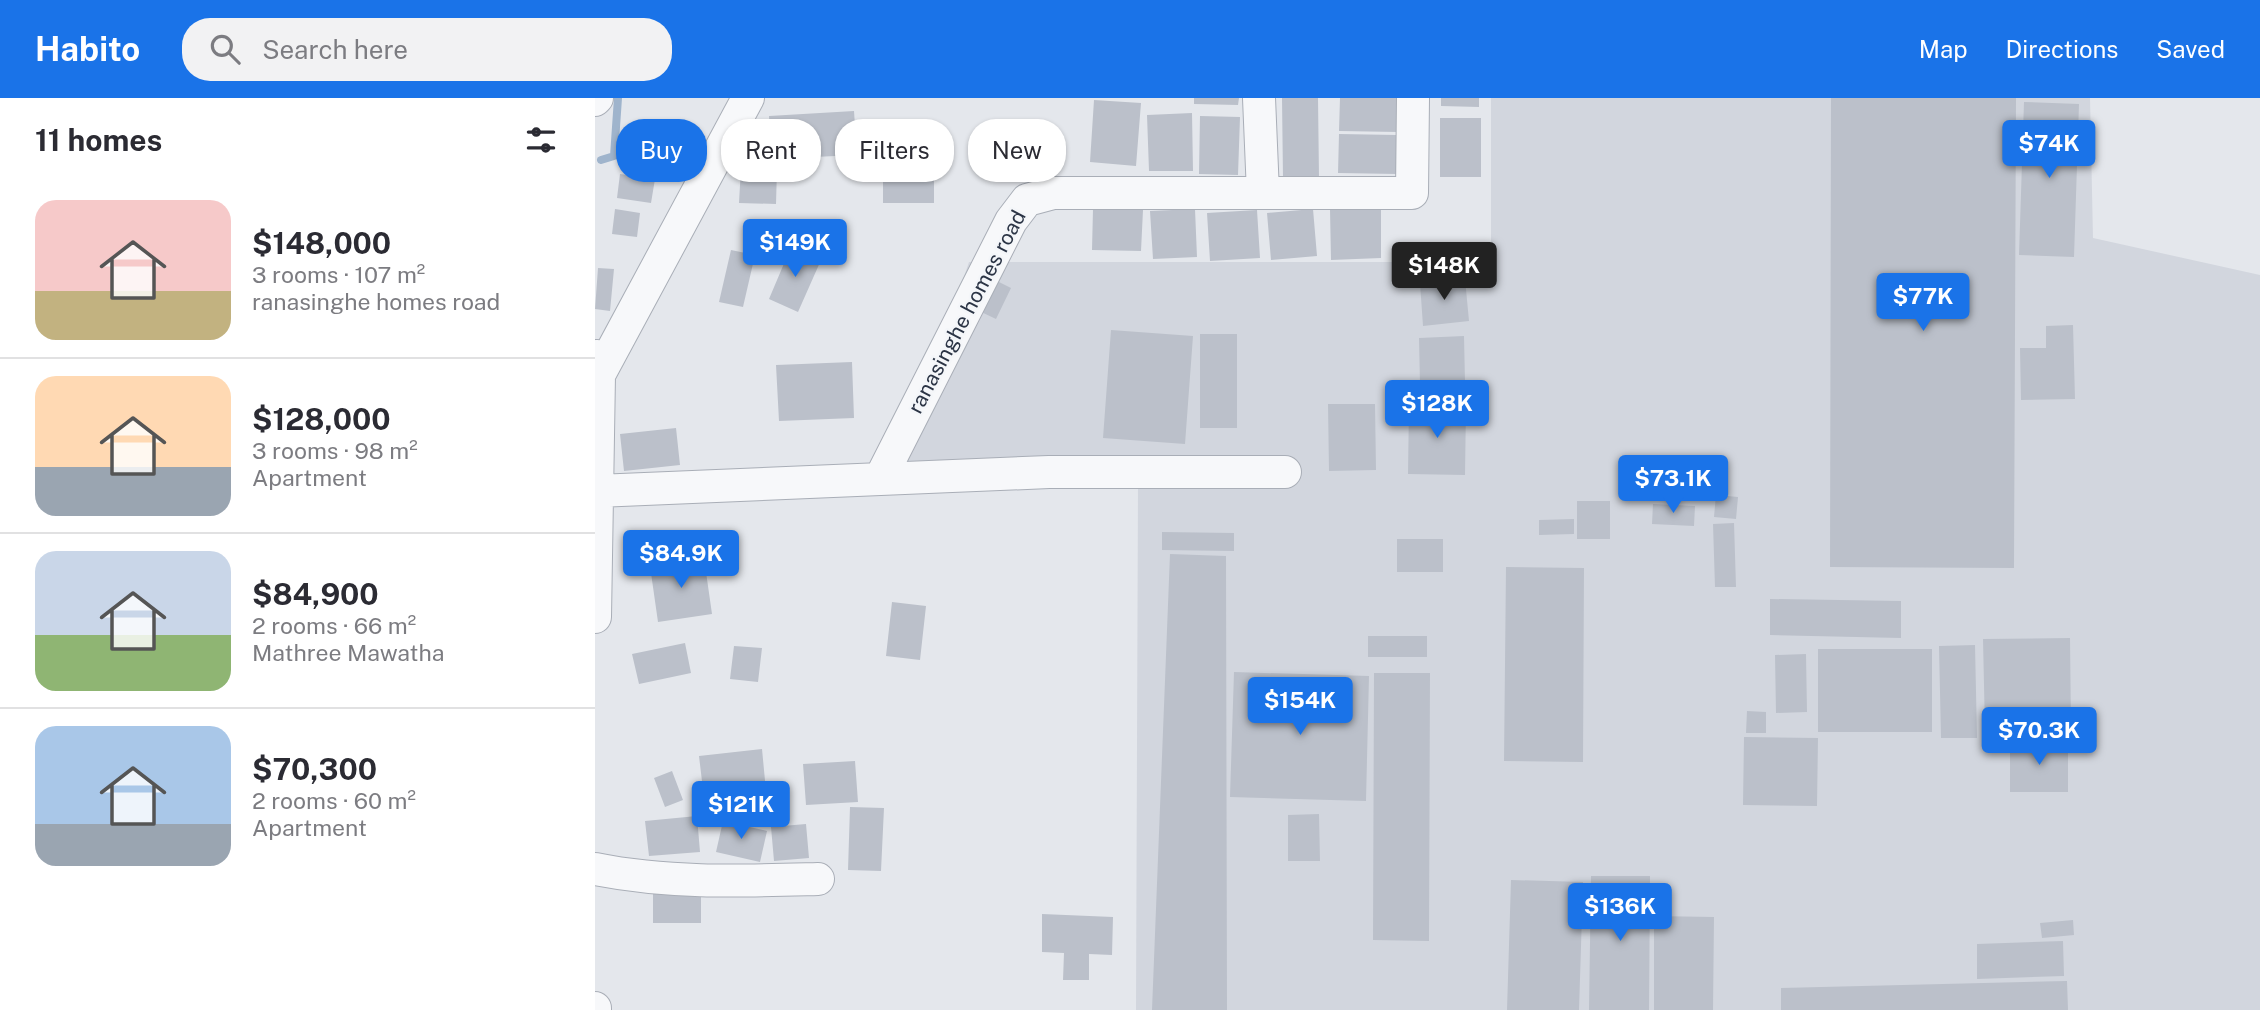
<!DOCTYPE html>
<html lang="en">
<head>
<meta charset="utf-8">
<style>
  :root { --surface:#fff; --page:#f2f2f3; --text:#2b2b33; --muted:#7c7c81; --line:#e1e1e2; --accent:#1a73e8 }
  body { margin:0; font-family:"Public Sans",sans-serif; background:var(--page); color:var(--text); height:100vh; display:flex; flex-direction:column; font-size:26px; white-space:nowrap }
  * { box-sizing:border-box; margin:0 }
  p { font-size:23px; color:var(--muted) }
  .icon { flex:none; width:38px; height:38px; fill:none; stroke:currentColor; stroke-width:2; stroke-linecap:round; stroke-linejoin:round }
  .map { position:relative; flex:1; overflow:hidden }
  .sheet { display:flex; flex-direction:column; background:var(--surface); width:595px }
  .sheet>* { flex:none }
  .top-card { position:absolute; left:21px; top:21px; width:665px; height:63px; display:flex; gap:14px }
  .price { position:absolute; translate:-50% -60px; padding:0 16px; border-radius:7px; background:var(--accent); color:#fff; font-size:23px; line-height:46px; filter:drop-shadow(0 2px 4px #0008) }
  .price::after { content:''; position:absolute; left:50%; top:42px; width:21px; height:16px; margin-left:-10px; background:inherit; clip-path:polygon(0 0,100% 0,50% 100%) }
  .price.current { background:#222; color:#fff }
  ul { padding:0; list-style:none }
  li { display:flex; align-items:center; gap:21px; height:175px; padding:0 35px }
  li+li { border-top:2px solid var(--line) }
  li span { display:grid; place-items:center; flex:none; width:196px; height:140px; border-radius:21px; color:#555 }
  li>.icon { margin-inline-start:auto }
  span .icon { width:84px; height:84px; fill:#fffc; stroke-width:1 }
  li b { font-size:30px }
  h2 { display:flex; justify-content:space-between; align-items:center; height:84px; padding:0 35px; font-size:30px }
  .tag { padding:0 24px; border-radius:28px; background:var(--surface); box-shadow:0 2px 5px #0004; font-size:24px; line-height:63px }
  .tag.current { background:var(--accent); color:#fff }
  header { display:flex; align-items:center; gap:42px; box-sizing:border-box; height:98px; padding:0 35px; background:var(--accent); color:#fff }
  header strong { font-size:33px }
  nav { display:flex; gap:38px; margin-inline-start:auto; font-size:24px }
  .search { width:490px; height:63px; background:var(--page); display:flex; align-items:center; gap:18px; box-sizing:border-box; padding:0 24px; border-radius:28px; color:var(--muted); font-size:26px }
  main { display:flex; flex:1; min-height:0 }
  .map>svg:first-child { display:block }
  .built { fill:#d2d6de }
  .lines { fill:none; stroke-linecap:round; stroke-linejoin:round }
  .stream { stroke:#9fb4cc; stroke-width:8 }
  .building { fill:#bbc0ca }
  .minor-casing { stroke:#a9aeb7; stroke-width:34 }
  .minor { stroke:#f7f8fa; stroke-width:32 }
  .labels { text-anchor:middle; stroke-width:5; stroke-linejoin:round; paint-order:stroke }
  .street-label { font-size:21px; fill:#2b3445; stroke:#f4f6f9 }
</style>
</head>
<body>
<header>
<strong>Habito</strong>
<div class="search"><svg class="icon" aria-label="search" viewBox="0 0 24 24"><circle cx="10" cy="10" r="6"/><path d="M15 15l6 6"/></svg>Search here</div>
<nav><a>Map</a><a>Directions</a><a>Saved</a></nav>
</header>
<main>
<section class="sheet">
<h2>11 homes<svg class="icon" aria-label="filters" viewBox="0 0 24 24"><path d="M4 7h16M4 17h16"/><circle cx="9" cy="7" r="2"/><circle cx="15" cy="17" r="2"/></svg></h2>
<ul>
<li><span style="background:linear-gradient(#f6c9c9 65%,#c2b280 0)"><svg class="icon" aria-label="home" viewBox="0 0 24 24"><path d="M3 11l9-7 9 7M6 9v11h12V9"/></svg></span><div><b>$148,000</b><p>3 rooms · 107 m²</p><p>ranasinghe homes road</p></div></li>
<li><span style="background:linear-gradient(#ffd9b3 65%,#9aa5b1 0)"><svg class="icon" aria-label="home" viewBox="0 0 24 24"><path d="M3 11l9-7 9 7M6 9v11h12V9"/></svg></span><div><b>$128,000</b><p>3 rooms · 98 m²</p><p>Apartment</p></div></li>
<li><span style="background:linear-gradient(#c9d6e8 60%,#8fb573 0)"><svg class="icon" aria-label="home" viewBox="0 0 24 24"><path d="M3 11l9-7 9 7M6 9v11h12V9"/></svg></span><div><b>$84,900</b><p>2 rooms · 66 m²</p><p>Mathree Mawatha</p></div></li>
<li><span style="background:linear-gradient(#a9c7e8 70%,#9aa5b1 0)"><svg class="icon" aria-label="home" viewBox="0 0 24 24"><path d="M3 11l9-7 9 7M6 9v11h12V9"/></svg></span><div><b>$70,300</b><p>2 rooms · 60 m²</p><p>Apartment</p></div></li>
</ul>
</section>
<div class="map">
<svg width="1665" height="912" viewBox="0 0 1665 912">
  <rect width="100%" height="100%" fill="#e4e7ec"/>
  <path class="built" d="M896,0H1495L1498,140L1665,177V912H541L543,387L298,389L374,164H896Z"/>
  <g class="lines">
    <path class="stream" d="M6,62L19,58L23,0"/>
  </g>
  <path class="building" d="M599,0H644L643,7L599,6Z
    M687,0H723L724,80L688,81Z
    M745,0H803V34L744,33Z
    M846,0H884V9L846,8Z
    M1236,0H1421L1419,470L1235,469Z
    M499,2L546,5L541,68L495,64Z
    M1429,4L1484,6L1479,159L1424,157Z
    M259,13L262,57L176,61L174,18Z
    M597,15L598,73H554L552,17Z
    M605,18L645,19L643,77L604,76Z
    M845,20H886V79H845Z
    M36,26L91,39L83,75L28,62Z
    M744,36L802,37V76L743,75Z
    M146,69L182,71L181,106L144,105Z
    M288,72H339V105H288Z
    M25,76L60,81L56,105L22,100Z
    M786,109V160L736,162L735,111Z
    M20,111L45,115L42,139L17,136Z
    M498,111L548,112L546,153L497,152Z
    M600,111L602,159L558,161L555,113Z
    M718,111L722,158L676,162L672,115Z
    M662,112L665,160L615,163L612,115Z
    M196,149L226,162L203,214L174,201Z
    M136,152L160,157L148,209L124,204Z
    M3,170L19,171L15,213L0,211Z
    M396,180L416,190L401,221L382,212Z
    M870,181L874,223L828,228L825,185Z
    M1478,227L1480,301L1426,302L1425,250H1451V228Z
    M516,232L598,238L590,346L508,340Z
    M605,236H642V330H605Z
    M869,238L870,284L825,286L824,240Z
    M257,264L259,320L184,323L181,267Z
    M733,306H780L781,372L734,373Z
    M814,307L871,308L870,377L813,376Z
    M81,330L85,367L29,373L25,336Z
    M1121,397L1143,399L1141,421L1119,419Z
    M982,403H1015V441H982Z
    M1058,406L1100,408L1099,428L1057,426Z
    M979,421V436L944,437V422Z
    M1139,425L1141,489H1120L1118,426Z
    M567,434L639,435V453L567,452Z
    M802,441H848V474H802Z
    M575,456L631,458L632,912H557Z
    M109,460L117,516L63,524L55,468Z
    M911,469L989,470L988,664L909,663Z
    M1175,501L1306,503V540L1175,537Z
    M297,504L331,508L325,562L291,558Z
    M773,538H832V559H773Z
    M1475,540L1476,632L1390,633L1388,541Z
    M90,545L96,575L44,586L37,556Z
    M1380,547L1382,640H1346L1344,548Z
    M139,548L167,550L163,584L135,581Z
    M1223,551H1337V634H1223Z
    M1211,556L1212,614L1181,615L1180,557Z
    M639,574L774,578L771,703L635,699Z
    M779,575H835L834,843L778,842Z
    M1152,613L1171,614V635H1151Z
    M1149,639L1223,640L1222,708L1148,707Z
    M1415,643H1473V694H1415Z
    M167,651L171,693L109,700L104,658Z
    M260,663L263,704L211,707L208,666Z
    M77,673L88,702L70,709L59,680Z
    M255,709L289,710L286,773L253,772Z
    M724,716L725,763H693V717Z
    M102,718L105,754L54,758L50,723Z
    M128,723L172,733L165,764L121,754Z
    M211,726L214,760L179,763L176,729Z
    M996,778H1055L1054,912H994Z
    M916,782L988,784L984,912H912Z
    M58,792H106V825H58Z
    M447,816L518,819L517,857L494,856V882H468L469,855L447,854Z
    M1059,818L1119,819L1118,912H1059Z
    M1478,822L1479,837L1447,840L1445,825Z
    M1468,843L1469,878L1382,881V846Z
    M1472,883L1473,912H1186V890Z"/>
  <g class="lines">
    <defs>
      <path id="minor" d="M664,0L668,95
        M0,2L2,0
        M4,277L153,0
        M285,381L416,123L432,102L458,95H817L818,0
        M2,393L454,374H690
        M0,519L4,277L2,258
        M0,771C74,786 149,783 223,781
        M0,910V912"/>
    </defs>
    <use href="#minor" class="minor-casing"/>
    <use href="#minor" class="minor"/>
  </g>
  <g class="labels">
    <g class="street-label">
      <text transform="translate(372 214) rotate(-62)" y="7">ranasinghe homes road</text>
    </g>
  </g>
</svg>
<b class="price" style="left:1454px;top:82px">$74K</b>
<b class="price" style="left:200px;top:181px">$149K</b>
<b class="price current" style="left:849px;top:204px">$148K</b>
<b class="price" style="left:1328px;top:235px">$77K</b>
<b class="price" style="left:842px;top:342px">$128K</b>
<b class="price" style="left:1078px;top:417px">$73.1K</b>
<b class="price" style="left:86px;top:492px">$84.9K</b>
<b class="price" style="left:705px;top:639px">$154K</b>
<b class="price" style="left:1444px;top:669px">$70.3K</b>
<b class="price" style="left:146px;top:743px">$121K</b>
<b class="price" style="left:1025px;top:845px">$136K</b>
<div class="top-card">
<a class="tag current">Buy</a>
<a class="tag">Rent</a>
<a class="tag">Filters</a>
<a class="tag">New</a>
</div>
</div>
</main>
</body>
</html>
